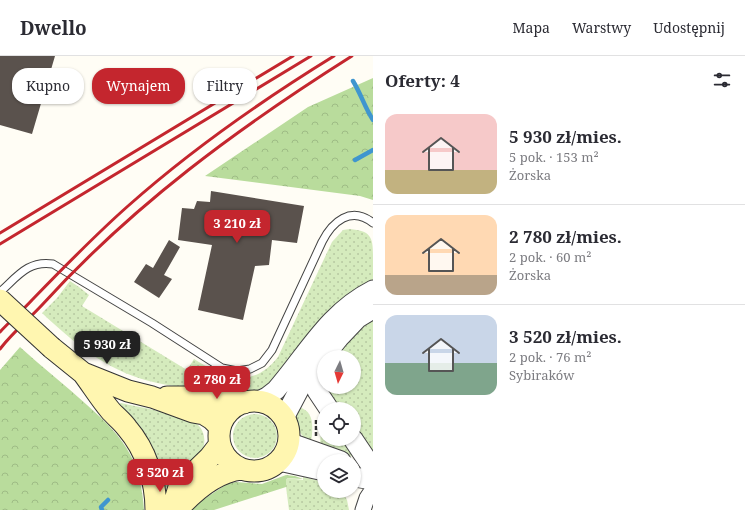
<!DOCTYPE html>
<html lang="pl">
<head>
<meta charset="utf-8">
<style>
  :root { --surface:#fff; --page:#f7f7f7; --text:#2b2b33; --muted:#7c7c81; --line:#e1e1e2; --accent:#c4262e }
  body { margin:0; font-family:"Noto Serif",serif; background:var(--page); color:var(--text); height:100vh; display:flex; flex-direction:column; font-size:15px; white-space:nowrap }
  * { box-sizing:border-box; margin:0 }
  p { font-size:13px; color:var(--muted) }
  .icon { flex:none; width:22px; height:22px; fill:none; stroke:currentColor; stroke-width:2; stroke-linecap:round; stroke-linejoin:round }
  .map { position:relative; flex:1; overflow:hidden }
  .side { display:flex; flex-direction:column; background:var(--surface); width:372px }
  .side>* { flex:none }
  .banner { position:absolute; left:12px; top:12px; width:301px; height:36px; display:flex; gap:8px }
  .needle { width:26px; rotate:185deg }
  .controls { position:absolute; left:317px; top:294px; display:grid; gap:8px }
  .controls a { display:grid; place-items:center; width:44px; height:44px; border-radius:50%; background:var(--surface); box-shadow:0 1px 3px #0004; font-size:20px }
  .price { position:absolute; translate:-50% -34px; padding:0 9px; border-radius:8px; background:var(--accent); color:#fff; font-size:13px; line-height:26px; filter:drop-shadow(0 1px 2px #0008) }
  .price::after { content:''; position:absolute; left:50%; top:24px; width:12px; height:9px; margin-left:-6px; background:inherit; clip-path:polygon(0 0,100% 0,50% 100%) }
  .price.on { background:#222; color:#fff }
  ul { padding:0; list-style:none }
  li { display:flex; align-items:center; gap:12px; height:100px; padding:0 12px }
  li+li { border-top:1px solid var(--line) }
  li span { display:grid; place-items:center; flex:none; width:112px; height:80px; border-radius:12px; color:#555 }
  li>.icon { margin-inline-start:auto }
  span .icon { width:48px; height:48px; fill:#fffc; stroke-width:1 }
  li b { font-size:17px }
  h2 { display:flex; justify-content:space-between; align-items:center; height:48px; padding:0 12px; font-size:17px }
  .tag { padding:0 14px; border-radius:16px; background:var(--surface); box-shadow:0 1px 3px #0004; font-size:14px; line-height:36px }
  .tag.on { background:var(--accent); color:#fff }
  header { display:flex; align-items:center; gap:24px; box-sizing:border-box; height:56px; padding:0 20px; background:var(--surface); border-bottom:1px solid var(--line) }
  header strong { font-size:19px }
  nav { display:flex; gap:22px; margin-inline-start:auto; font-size:14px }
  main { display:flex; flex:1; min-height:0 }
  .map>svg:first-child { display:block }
  .grass { fill:url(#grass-dots) }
  .forest { fill:url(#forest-crowns) }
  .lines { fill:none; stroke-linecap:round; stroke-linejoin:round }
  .stream { stroke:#3f96cf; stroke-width:4.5 }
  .building { fill:#5a524d }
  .service-casing { stroke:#444; stroke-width:9 }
  .minor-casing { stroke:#444; stroke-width:17 }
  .tertiary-casing { stroke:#444; stroke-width:21 }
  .secondary-casing { stroke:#333; stroke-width:23 }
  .path { stroke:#333; stroke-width:2.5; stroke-dasharray:4 2; stroke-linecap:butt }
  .service { stroke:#fff; stroke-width:7 }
  .minor { stroke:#fff; stroke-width:15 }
  .tertiary { stroke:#fff; stroke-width:19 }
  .secondary { stroke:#fff6b0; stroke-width:21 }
  .rail { stroke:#c4262e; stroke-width:3 }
  .secondary-bridge-casing { stroke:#333; stroke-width:23; stroke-linecap:butt }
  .secondary-bridge { stroke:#fff6b0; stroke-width:21 }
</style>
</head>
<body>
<header>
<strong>Dwello</strong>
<nav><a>Mapa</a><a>Warstwy</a><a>Udostępnij</a></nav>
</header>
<main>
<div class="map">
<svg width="373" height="454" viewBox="0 0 373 454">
  <defs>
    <pattern id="grass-dots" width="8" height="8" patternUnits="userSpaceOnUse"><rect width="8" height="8" fill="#d5ebbd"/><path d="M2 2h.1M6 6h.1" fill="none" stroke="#b6c8a1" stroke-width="1.8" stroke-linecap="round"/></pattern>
    <pattern id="forest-crowns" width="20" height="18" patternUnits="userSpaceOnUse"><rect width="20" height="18" fill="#b9dc9c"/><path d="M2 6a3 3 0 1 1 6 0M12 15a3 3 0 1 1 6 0" fill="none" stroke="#9ebc85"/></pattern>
  </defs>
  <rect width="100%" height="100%" fill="#fffdf5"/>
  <path class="grass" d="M350,173C370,175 373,180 373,199C373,207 373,215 373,224L357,233L268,329C250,341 230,336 209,334C189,332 168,330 149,325C106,314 73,286 42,257L57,242L70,225L79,231L89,239L82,250L187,314L194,303C224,322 252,334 278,301L332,186L343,174Z
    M373,263V395L354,371V353H340L325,331H354V301H335L357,275Z
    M121,347C138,351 187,359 198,369C204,374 206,385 203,392C200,399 190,406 184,412L156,404L118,350L119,348Z
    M298,350C301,352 307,354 309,358C314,365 312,379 311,387C297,378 294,367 298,350Z
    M322,355L324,358V383H343L355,398L354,401L320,390Z
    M233 380a22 22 0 1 1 44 0a22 22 0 1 1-44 0Z
    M157,413L180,420L166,440Z
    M303,421L324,426V435H342L347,444L349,454H289L286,431V422L303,424Z"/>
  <path class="forest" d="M373,22V144L360,140L205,120L308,51Z
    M20,291C42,311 65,329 87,349C104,364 121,380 131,400C139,417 143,436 144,454H0V314Z
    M286,419L295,420L303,423L286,422V431L214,454H192L198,447L227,428L236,426L262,428Z"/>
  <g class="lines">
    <path class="stream" d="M353,25C361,38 365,52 373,64
      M355,104L373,94
      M102,454L101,451L108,444"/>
  </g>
  <path class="building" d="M0,0H55L32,78L0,69Z
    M211,135L304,150L297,187L272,184L269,209L255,210L243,264L198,254L212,189L178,184L182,152L194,153L197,145L210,146Z
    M169,184L180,191L164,219L172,223L159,242L134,226L146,208L153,212Z"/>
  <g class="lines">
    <defs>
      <path id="service" d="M0,236C17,221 28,204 53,208L152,267L222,312L237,315L250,313L262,307L272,294L322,186C332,166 351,149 373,167"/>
      <path id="minor" d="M363,454L367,442L373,433"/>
      <path id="tertiary" d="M313,314L317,335L329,353
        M259,345L267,341L276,334C308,297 328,257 373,234
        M284,362L302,328L339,282L358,262L373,253
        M353,383L373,413
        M289,385L296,389L341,405
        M279,405L324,415
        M354,421L373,424"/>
      <path id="secondary" d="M52,292L83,317L128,335L152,341L193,356L204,358L212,363L220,371
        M83,317C92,329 100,342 110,354C115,360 122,365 127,372C146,394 156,425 156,454
        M167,341H195L244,347
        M219 380a35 35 0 1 1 70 0a35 35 0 1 1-70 0Z
        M172,454L179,431L210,401L220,388
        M177,454C193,436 216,416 241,413"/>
    </defs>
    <use href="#service" class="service-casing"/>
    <use href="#minor" class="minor-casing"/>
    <use href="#tertiary" class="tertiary-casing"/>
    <use href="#secondary" class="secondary-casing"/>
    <path class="path" d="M316,380V363"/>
    <use href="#service" class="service"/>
    <use href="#minor" class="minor"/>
    <use href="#tertiary" class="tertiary"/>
    <use href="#secondary" class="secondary"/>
    <path class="rail" d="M0,177L293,0
      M0,188L311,0
      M0,276C10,265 22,255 32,244C63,212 94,180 128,150C191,94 261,45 334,0
      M0,293C12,277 28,264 42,249C133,149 238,72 352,0"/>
    <defs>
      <path id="secondary-bridge" d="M0,244L52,292"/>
    </defs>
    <use href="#secondary-bridge" class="secondary-bridge-casing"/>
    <use href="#secondary-bridge" class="secondary-bridge"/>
  </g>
</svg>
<div class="controls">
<a><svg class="needle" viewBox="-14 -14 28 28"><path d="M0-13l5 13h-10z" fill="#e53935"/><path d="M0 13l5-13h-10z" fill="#7c7c81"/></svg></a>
<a><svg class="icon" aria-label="locate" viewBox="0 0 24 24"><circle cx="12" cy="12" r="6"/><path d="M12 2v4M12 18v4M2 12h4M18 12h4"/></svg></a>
<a><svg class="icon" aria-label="layers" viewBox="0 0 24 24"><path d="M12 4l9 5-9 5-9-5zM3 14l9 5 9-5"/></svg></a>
</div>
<b class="price" style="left:237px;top:188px">3 210 zł</b>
<b class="price on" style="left:107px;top:309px">5 930 zł</b>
<b class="price" style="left:217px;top:344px">2 780 zł</b>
<b class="price" style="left:160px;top:437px">3 520 zł</b>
<div class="banner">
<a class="tag">Kupno</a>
<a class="tag on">Wynajem</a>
<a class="tag">Filtry</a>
</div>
</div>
<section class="side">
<h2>Oferty: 4<svg class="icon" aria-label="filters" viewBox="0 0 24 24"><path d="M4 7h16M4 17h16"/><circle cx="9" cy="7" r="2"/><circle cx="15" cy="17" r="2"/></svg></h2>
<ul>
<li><span style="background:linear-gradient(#f6c9c9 70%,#c2b280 0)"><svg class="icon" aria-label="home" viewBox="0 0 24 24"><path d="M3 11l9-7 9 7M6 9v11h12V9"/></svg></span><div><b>5 930 zł/mies.</b><p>5 pok. · 153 m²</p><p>Żorska</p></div></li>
<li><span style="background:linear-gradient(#ffd9b3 75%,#b9a48a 0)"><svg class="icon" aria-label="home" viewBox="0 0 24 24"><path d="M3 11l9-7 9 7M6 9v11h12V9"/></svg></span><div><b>2 780 zł/mies.</b><p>2 pok. · 60 m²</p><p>Żorska</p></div></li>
<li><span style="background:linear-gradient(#c9d6e8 60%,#7fa58c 0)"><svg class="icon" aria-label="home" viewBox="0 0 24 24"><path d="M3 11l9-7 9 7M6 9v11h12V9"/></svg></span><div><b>3 520 zł/mies.</b><p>2 pok. · 76 m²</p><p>Sybiraków</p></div></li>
</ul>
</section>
</main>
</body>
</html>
